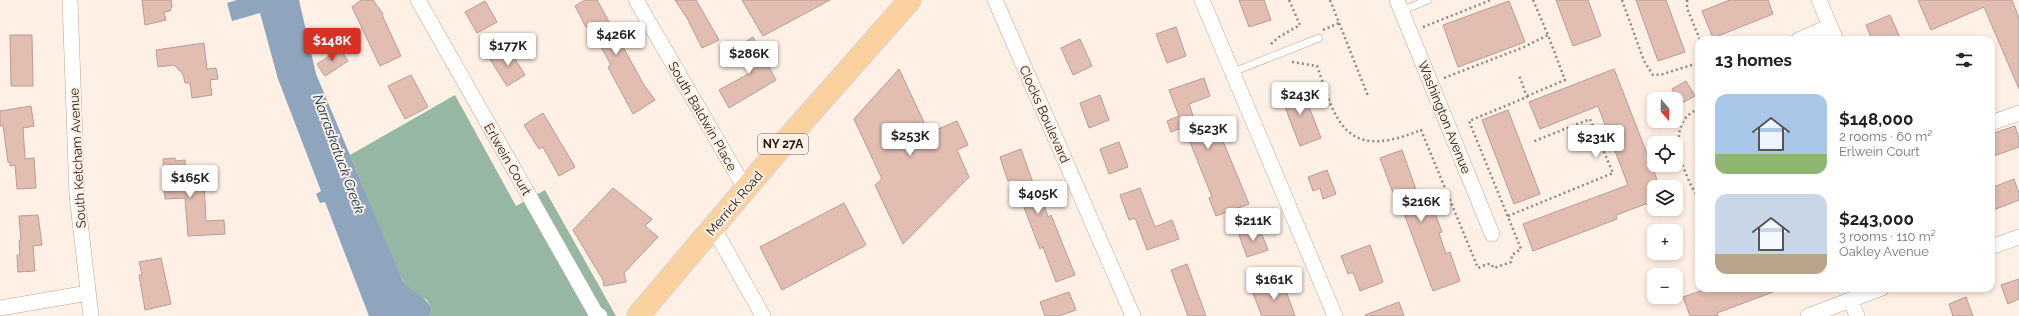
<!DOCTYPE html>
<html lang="en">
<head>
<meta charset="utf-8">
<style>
  :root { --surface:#fff; --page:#f2f2f2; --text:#202124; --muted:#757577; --accent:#d93025 }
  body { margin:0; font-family:Raleway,sans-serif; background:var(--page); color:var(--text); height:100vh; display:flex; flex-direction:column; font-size:15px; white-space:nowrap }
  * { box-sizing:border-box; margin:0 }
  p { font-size:13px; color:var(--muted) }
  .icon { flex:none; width:22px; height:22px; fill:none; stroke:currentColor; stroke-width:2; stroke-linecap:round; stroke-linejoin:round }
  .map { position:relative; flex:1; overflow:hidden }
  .details { position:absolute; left:1695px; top:36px; width:300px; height:256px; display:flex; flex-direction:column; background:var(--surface); border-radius:12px; box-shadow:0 2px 6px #0003 }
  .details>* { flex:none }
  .needle { width:26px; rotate:160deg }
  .fabs { position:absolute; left:1647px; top:92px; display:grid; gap:8px }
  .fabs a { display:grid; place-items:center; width:36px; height:36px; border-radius:8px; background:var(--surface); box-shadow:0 2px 6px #0003; font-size:20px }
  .price { position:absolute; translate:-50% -34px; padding:0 9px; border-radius:4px; background:#fff; color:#222; font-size:13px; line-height:26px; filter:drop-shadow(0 1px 2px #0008) }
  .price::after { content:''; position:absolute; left:50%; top:24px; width:12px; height:9px; margin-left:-6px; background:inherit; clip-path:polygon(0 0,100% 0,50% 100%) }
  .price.active { background:var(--accent); color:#fff }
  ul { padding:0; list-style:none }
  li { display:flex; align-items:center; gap:12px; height:100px; padding:0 20px }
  li span { display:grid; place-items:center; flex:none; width:112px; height:80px; border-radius:12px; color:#555 }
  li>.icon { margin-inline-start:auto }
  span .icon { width:48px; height:48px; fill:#fffc; stroke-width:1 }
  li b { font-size:17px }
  h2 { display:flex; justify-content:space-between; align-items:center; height:48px; padding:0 20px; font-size:17px }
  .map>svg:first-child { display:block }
  .forest { fill:#96b7a4 }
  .water { fill:#8ea5bd }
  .building { fill:#e1bdb2; stroke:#b89c94 }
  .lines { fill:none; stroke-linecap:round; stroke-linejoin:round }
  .lane-casing { stroke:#bda695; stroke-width:8 }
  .street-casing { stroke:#bda695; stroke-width:16 }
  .primary-casing { stroke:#d7d5d4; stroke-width:24 }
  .path { stroke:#92877e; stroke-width:2.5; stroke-dasharray:2 3; stroke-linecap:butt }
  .lane { stroke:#fff; stroke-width:7 }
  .street { stroke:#fff; stroke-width:15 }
  .primary { stroke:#fbd1a0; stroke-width:22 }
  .labels { text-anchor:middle; stroke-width:4; stroke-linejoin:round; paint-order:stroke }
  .shield { fill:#fef0e5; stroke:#635951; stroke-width:1 }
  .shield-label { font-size:12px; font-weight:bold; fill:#201811 }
  .street-label { font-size:13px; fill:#201811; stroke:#fef0e5 }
  .water-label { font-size:14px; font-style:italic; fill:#032b4c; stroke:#fef0e5 }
</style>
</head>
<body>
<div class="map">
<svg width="2019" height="316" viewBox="0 0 2019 316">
  <rect width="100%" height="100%" fill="#fef0e5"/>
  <path class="forest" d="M455,95L516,206L545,190L616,316H430L432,309L427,300L408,289L399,273L350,155Z"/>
  <path class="water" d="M237,0H299L316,74L402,279C411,294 424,293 432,309L430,316H369L325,202L320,203L316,194L321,191L278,79L260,13L232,21L227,3Z"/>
  <path class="building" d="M142,0H171L172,6L170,11L164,12L166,20L145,25Z
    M361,0H373L383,14L382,15L401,56L380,66L352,7Z
    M585,0H597L644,85L655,100L633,114L608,67L611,65L589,25L586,27L575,6Z
    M675,0H696L719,40L702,48L687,18Z
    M742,0H830L763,36Z
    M1239,0H1264L1271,20L1249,27Z
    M1556,0H1588L1601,36L1573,46Z
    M1636,0H1666L1685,52L1658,61Z
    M1730,0H1768L1773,14L1713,38L1702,11Z
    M1918,0H2012L2019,18V89L1984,7L1931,30Z
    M485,1L497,22L477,33L465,12Z
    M1509,1L1525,42L1458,67L1443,25Z
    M1890,15L1901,40H1872L1866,25Z
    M1176,27L1186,56L1167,63L1156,34Z
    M10,35H32L33,86H11Z
    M753,37L776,80L729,108L719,90L752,72L737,47Z
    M1080,39L1092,66L1073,75L1061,48Z
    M204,43L207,69L216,68L218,79L210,80L212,95L192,98L190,83H185L183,74L174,65L158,67L156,50Z
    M508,48L525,75L507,86L490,59Z
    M340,49L348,61L325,76L317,64Z
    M899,69L929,133L957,121L968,145L957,150L969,177L903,244L875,185L882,179L854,119Z
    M1614,69L1660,187H1654V201L1616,215L1617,219L1533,251L1523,224L1628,185L1598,106L1540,129L1529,102Z
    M411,75L428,107L405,119L388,86Z
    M1204,78L1210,96L1189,104L1199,133L1217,127L1249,204L1216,216L1209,198L1212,197L1184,127L1171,132L1167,121L1179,116L1169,90Z
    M1686,81L1695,96L1680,104L1672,89Z
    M1301,86L1321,138L1300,146L1280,94Z
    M1100,95L1109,120L1089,128L1080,103Z
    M31,106L34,126L23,128L25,159L34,158L36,188L17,189L15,165L10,166V162H8L3,125L0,126V111Z
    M1508,110L1540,194L1514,204L1482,120Z
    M543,113L575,167L559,176L543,147L539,149L524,125Z
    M2015,126L2019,138V147L1991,157V134Z
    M1119,142L1128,167L1109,174L1100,149Z
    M1021,149L1033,183L1036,182L1048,217L1051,215L1075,275L1056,282L1043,247L1040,249L1013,179L1008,181L1000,157Z
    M1402,150L1420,201L1429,197L1442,232L1439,233L1446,254L1450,252L1460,281L1433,291L1396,192L1393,193L1380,158Z
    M175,158V161L185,160L186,184L204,183L206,221L224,220L225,234L188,236L185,198L165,199L163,159Z
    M1327,170L1336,194L1323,199L1320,188L1313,191L1308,177Z
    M2014,179L2019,193V200L1991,211V188Z
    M613,188L652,219L645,226L658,237L624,273L626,282L604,286L603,280L573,230Z
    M1140,188L1155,227L1172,220L1179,239L1147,250L1135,218L1129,220L1120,195Z
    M844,203L866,245L782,290L760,247Z
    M38,215L42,245L33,246L35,271L18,272L17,255H20L19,241L21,240L19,216Z
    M1259,227L1268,250L1247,257L1239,235Z
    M1370,245L1383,282L1360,291L1353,272L1348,274L1341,256Z
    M161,258L171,304L145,310L139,275H142L139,262Z
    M1187,264L1206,316H1188L1171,270Z
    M2019,279V299L2008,304L2001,285Z
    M1282,280L1295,316H1262L1252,291Z
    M1709,288H1781V289L1717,313L1718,316H1690L1683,297Z
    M1069,292L1076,310L1059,316H1045L1040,302Z
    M1966,297L1973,316H1953L1949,304Z
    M1399,302L1404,316H1365V315Z"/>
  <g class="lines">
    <defs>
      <path id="lane" d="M1401,11L1428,0
        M1233,72L1319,38"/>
      <path id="street" d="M70,0L77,196L91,316
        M418,0L595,312L600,316
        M636,0L746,190
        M995,0L1133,316
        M1202,0L1335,316
        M1397,0L1492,234
        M1819,0L1836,40
        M1798,40L1830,26
        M1991,123L2019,113
        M713,227L763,316
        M1991,247L2019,237
        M1851,300L1857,316
        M0,308L88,293
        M1808,316L1882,288"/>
      <path id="primary" d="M638,316L797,128L910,0"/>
    </defs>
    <use href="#lane" class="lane-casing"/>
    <use href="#street" class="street-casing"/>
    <use href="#primary" class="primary-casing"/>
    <path class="path" d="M1330,0L1368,96
      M1533,0L1548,35
      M1622,0L1644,61L1653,75L1663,74L1695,64
      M1687,0V8L1700,40
      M1423,27L1491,0
      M1323,30L1339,23
      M1271,44L1279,37L1300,25L1289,0
      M1292,62L1317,66C1331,103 1338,150 1389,140C1400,138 1411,134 1421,130L1478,268L1487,264H1491L1494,268L1511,262L1512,255L1521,249L1469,121L1527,97L1519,75
      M1444,78L1524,47L1548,35L1565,80L1527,96
      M1699,109C1662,122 1684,177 1699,199
      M1508,216L1613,173L1590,119L1532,142"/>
    <use href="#lane" class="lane"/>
    <use href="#street" class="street"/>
    <use href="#primary" class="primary"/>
  </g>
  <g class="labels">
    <rect class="shield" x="758" y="134" width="50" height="20" rx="3"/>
    <g class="shield-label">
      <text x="783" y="148">NY 27A</text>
    </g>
    <g class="street-label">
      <text transform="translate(1045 114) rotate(66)" y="5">Clocks Boulevard</text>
      <text transform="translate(703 116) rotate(60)" y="5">South Baldwin Place</text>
      <text transform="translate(1445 117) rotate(68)" y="5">Washington Avenue</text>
      <text transform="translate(77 158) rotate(-93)" y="5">South Ketcham Avenue</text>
      <text transform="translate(508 159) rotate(60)" y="5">Erlwein Court</text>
      <text transform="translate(734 203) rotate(-50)" y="5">Merrick Road</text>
    </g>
    <g class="water-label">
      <text transform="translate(339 154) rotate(70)" y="5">Narraskatuck Creek</text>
    </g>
  </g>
</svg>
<div class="fabs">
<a><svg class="needle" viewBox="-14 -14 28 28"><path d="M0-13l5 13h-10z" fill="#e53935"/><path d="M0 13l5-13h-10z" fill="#757577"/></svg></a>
<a><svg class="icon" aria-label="locate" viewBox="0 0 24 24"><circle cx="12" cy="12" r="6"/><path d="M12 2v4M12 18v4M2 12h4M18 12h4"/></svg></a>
<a><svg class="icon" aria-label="layers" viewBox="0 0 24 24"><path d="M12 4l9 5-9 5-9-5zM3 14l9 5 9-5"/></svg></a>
<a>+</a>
<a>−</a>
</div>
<b class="price" style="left:616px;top:56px">$426K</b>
<b class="price active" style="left:332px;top:62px">$148K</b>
<b class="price" style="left:508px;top:67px">$177K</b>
<b class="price" style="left:749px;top:75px">$286K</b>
<b class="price" style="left:1300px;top:116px">$243K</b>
<b class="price" style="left:1208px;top:150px">$523K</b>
<b class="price" style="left:910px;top:157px">$253K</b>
<b class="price" style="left:1596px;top:159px">$231K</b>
<b class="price" style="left:190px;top:199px">$165K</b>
<b class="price" style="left:1038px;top:215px">$405K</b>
<b class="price" style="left:1421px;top:223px">$216K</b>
<b class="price" style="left:1253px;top:242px">$211K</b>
<b class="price" style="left:1274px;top:301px">$161K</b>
<section class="details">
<h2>13 homes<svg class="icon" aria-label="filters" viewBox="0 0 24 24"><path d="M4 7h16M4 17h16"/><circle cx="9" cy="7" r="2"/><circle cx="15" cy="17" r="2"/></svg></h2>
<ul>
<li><span style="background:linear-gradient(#a9c7e8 75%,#8fb573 0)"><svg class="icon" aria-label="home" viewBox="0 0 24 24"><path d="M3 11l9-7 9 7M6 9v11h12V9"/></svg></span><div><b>$148,000</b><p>2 rooms · 60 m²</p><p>Erlwein Court</p></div></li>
<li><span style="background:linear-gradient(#c9d6e8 75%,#b9a48a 0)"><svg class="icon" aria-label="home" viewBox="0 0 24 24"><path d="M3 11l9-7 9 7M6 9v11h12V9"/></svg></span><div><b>$243,000</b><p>3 rooms · 110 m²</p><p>Oakley Avenue</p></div></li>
</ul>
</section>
</div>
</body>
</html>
